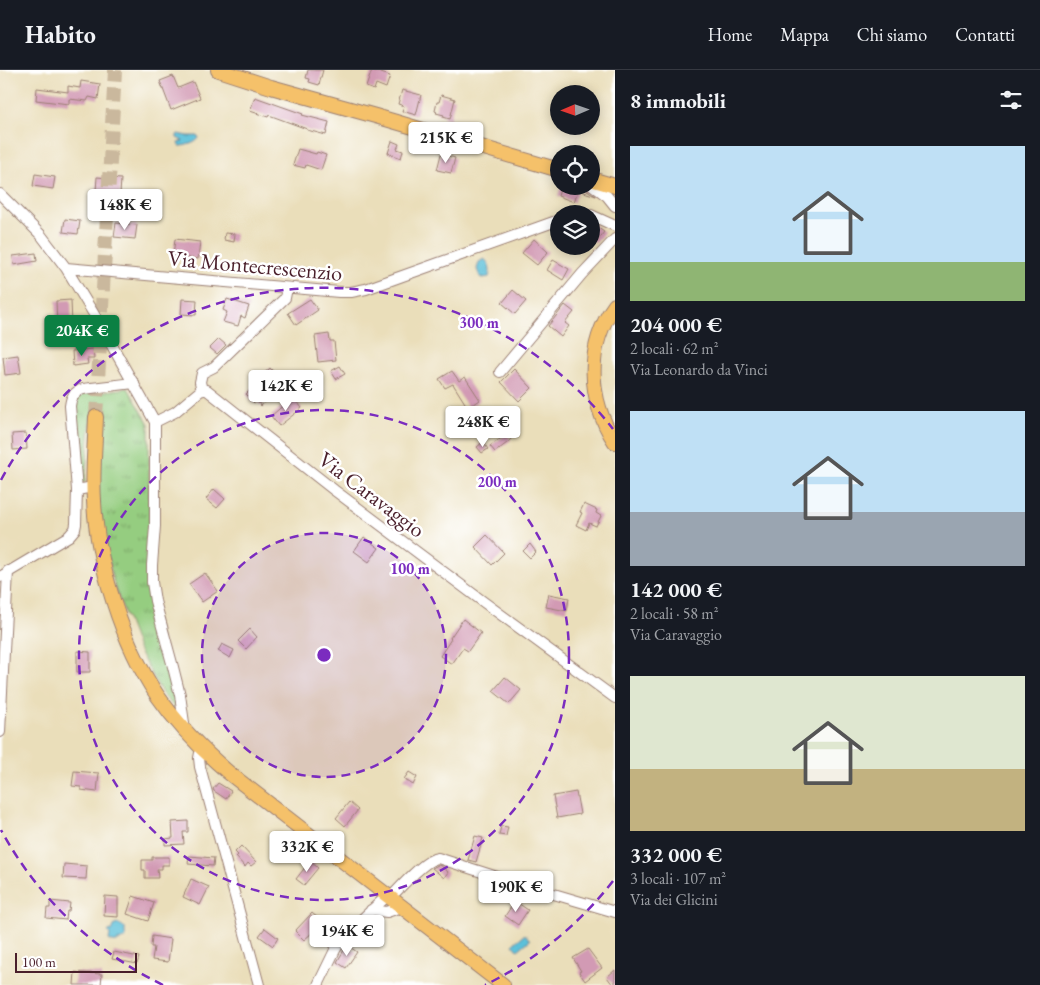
<!DOCTYPE html>
<html lang="it">
<head>
<meta charset="utf-8">
<style>
  :root { --surface:#171b24; --page:#242831; --text:#f1f3f6; --muted:#9ea1a6; --line:#363941; --accent:#0b8043 }
  body { margin:0; font-family:"EB Garamond",serif; background:var(--page); color:var(--text); height:100vh; display:flex; flex-direction:column; font-size:19px; white-space:nowrap }
  * { box-sizing:border-box; margin:0 }
  p { font-size:16px; color:var(--muted) }
  .icon { flex:none; width:28px; height:28px; fill:none; stroke:currentColor; stroke-width:2; stroke-linecap:round; stroke-linejoin:round }
  .map { position:relative; flex:1; overflow:hidden }
  .panel { display:flex; flex-direction:column; background:var(--surface); width:425px }
  .panel>* { flex:none }
  .needle { width:32px; rotate:268deg }
  .controls { position:absolute; left:550px; top:15px; display:grid; gap:10px }
  .controls a { display:grid; place-items:center; width:50px; height:50px; border-radius:50%; background:var(--surface); box-shadow:0 2px 12px #0003; font-size:25px }
  .scale { position:absolute; left:15px; bottom:12px; width:122px; box-sizing:border-box; padding-left:5px; border:2px solid #4a1f2b; border-top:0; font-size:14px; line-height:18px; white-space:nowrap; color:#4a1f2b; -webkit-text-stroke:4px #fff; paint-order:stroke }
  .price { position:absolute; translate:-50% -42px; padding:0 11px; border-radius:5px; background:#fff; color:#222; font-size:16px; line-height:32px; filter:drop-shadow(0 1px 2px #0008) }
  .price::after { content:''; position:absolute; left:50%; top:30px; width:15px; height:11px; margin-left:-8px; background:inherit; clip-path:polygon(0 0,100% 0,50% 100%) }
  .price.on { background:var(--accent); color:#fff }
  ul { padding:0; list-style:none }
  li { display:grid; align-content:center; gap:10px; height:265px; padding:0 15px }
  li span { display:grid; place-items:center; height:155px; border-radius:0px; color:#555 }
  li>.icon { margin-inline-start:auto }
  span .icon { width:90px; height:90px; fill:#fffc; stroke-width:1 }
  li b { font-size:21px }
  h2 { display:flex; justify-content:space-between; align-items:center; height:60px; padding:0 15px; font-size:21px }
  header { display:flex; align-items:center; gap:30px; box-sizing:border-box; height:70px; padding:0 25px; background:var(--surface); border-bottom:1px solid var(--line) }
  header strong { font-size:24px }
  nav { display:flex; gap:28px; margin-inline-start:auto; font-size:18px }
  main { display:flex; flex:1; min-height:0 }
  .map>svg:first-child { display:block }
  .grass { fill:url(#grass-tufts); stroke:#707656 }
  .water { fill:url(#water-ripples); stroke:#527082 }
  .building { fill:#d29ab4 }
  .lines { fill:none; stroke-linecap:round; stroke-linejoin:round }
  .major-tunnel { stroke:#cab89d; stroke-width:14; stroke-dasharray:14 7; stroke-linecap:butt }
  .minor-casing { stroke:#9a7e72; stroke-width:12 }
  .major-casing { stroke:#9a7e72; stroke-width:16 }
  .minor { stroke:#fff; stroke-width:10 }
  .major { stroke:#f5c16b; stroke-width:14 }
  .ring { fill:none; stroke:#7b2cbf; stroke-width:2.5; stroke-dasharray:9 6 }
  .labels { text-anchor:middle; stroke-width:5; stroke-linejoin:round; paint-order:stroke }
  .street-label { font-size:22px; fill:#4a1f2b; stroke:#fff }
  .centre { fill:#7b2cbf; stroke:#fff; stroke-width:2.5 }
  .ring-label { font-size:15px; text-anchor:middle; font-weight:bold; fill:#7b2cbf; stroke:#fff; stroke-width:5; stroke-linejoin:round; paint-order:stroke }
</style>
</head>
<body>
<header>
<strong>Habito</strong>
<nav><a>Home</a><a>Mappa</a><a>Chi siamo</a><a>Contatti</a></nav>
</header>
<main>
<div class="map">
<svg width="615" height="915" viewBox="0 0 615 915">
  <defs>
    <pattern id="grass-tufts" width="24" height="20" patternUnits="userSpaceOnUse" patternTransform="scale(1.25)"><rect width="24" height="20" fill="#95cd80"/><path d="M3 7l-1-3M5 7V3M7 7l1-3M15 17l-1-3M17 17v-4M19 17l1-3" fill="none" stroke="#7ca669"/></pattern>
    <pattern id="water-ripples" width="26" height="14" patternUnits="userSpaceOnUse" patternTransform="scale(1.25)"><rect width="26" height="14" fill="#5bc0d9"/><path d="M2 4q2-2 4 0t4 0M15 11q2-2 4 0t4 0" fill="none" stroke="#4d9bb0"/></pattern>
  </defs>
  <rect width="100%" height="100%" fill="#fff"/>
  <filter id="ink" filterUnits="userSpaceOnUse"><feTurbulence type="fractalNoise" baseFrequency=".02" numOctaves="2"/><feDisplacementMap in="SourceGraphic" scale="10" xChannelSelector="R" yChannelSelector="G"/><feConvolveMatrix kernelMatrix="1 2 1 2 8 2 1 2 1" color-interpolation-filters="sRGB"/></filter>
  <filter id="wash" filterUnits="userSpaceOnUse"><feTurbulence type="fractalNoise" baseFrequency=".0096" numOctaves="4" result="noise"/><feDisplacementMap in="SourceGraphic" scale="20" xChannelSelector="R" yChannelSelector="G"/><feGaussianBlur stdDeviation="1.12" result="paint"/><feColorMatrix in="noise" values="0 0 0 0 0 0 0 0 0 0 0 0 0 0 0 0 0 1.4 0 .05"/><feComposite in="paint" operator="in"/></filter>
  <g filter="url(#wash)">
    <rect width="100%" height="100%" fill="#eadeba"/>
    <path class="grass" d="M128,318L149,354V514L153,538L178,641L163,625L139,581L115,518L99,448L91,345L85,412L80,413L73,335L78,325Z"/>
    <path class="water" d="M178,64L189,66H198L199,68C196,73 186,76 179,76L178,73L183,71L177,68V65Z
      M484,189C490,193 491,200 489,207L483,208L480,207L477,199L479,192Z
      M117,854L121,855L125,858V865L126,867C120,871 115,875 109,870L110,864L108,862L110,860L112,861L114,856Z
      M525,864L530,870L518,880L513,874Z"/>
    <g id="blocks">
      <path class="building" d="M308,0H323L319,15L309,12L310,9L306,8Z
        M372,0L390,6L386,18L376,14L374,20L366,17Z
        M173,6L178,18L193,12L200,28L171,40L160,11Z
        M81,11L100,14L98,29L89,27L87,31L69,29V34L36,30L37,18L68,22V16L80,18Z
        M402,20L421,25L416,45L402,41L404,36L398,34Z
        M441,25L455,29L450,49L443,47L444,45L436,43L437,42L435,41L437,32H439Z
        M255,27L303,44L302,45L329,52L326,65L307,60V59L269,45L268,47L250,41Z
        M392,71L399,74L397,79L403,81L401,88L388,83Z
        M298,79L316,84L317,82L326,85L321,100L306,95L305,98L293,95Z
        M441,84L455,88L451,103L437,100Z
        M35,104L55,107L53,119L33,116Z
        M97,107L121,109L120,124L96,121Z
        M561,116H585L587,120L596,126L578,120L574,132L558,126Z
        M65,149L80,151L78,164L63,162Z
        M116,153L137,155L135,169L114,167Z
        M591,153L604,162L596,173L591,170Z
        M225,163L235,164L234,172L224,170Z
        M175,169L200,172L198,189L173,186Z
        M534,169L548,182L537,195L522,183Z
        M36,183L37,191L14,195L13,186Z
        M553,190L569,199L563,210L547,200Z
        M513,220L526,231L515,244L502,233Z
        M182,229L197,230L196,245L181,244Z
        M227,229L249,236L245,248L241,246L238,256L223,252L227,242L223,240Z
        M310,229L318,240L296,255L288,243Z
        M71,230L72,256L57,257L56,231Z
        M565,235L574,242L565,253L569,256L561,267L548,256Z
        M329,264L330,271H334L336,290L318,292L315,266Z
        M219,269L226,275L217,284L210,278Z
        M93,279L94,289H87L88,294L73,296L72,281Z
        M18,285L21,303L5,305L3,287Z
        M340,296L345,304L336,309L331,301Z
        M270,298L280,309L269,319L274,324L261,336L257,331L254,333L246,324L259,312L257,310Z
        M514,299L532,318L519,331L501,312Z
        M452,301L459,311L465,307L480,330L468,338L453,314L445,318L439,309Z
        M293,327L302,338L279,356L271,346Z
        M26,363L27,379L13,380L12,364Z
        M507,364L511,370L495,382L490,376Z
        M483,372L488,379L482,383L477,377Z
        M214,419L225,429L217,438L206,429Z
        M584,434L597,440L596,443L601,446L596,456L589,453L586,460L576,455L582,443L580,442Z
        M487,465L504,483L492,495L475,477Z
        M364,467L379,478L369,492L354,481Z
        M530,474L536,482L530,488L523,481Z
        M205,503L218,521L202,532L189,514Z
        M549,524L569,528L567,541L546,537Z
        M463,549L481,563L468,581L463,578L452,594L440,586L451,569L450,568Z
        M250,559L257,567L246,579L238,571Z
        M222,574L234,580L230,588L218,581Z
        M77,581L90,582V602H77Z
        M505,607L521,620L509,634L493,621Z
        M74,701L99,703L97,722L81,720V717L72,716Z
        M409,702L417,707L413,715L404,709Z
        M218,713L231,721L226,729L214,721L213,719Z
        M576,722L580,744L557,748L553,726Z
        M349,732L358,740L345,756L336,748Z
        M188,751V762H183L184,774L165,775V769L173,768L172,752Z
        M501,756L508,757L506,766L499,765Z
        M475,766L483,768L476,792L468,790Z
        M241,776L256,792L251,796L248,793L245,797L236,787L238,785L235,782Z
        M189,786L214,788L213,796L188,794Z
        M152,787H169V795H162V799H157L158,808H145V800H142V790H152Z
        M310,791L318,798L304,815L296,809Z
        M64,794L87,796L86,809L63,808Z
        M438,795L441,796L448,802L444,808L432,798Z
        M191,809L209,817L200,835L183,827Z
        M105,826L118,827V847L104,846Z
        M133,826L154,833L148,851L127,844Z
        M50,831L70,833L69,841H67L66,850L46,848L47,838H50Z
        M515,831L528,840L518,855L505,846Z
        M312,843L327,856L318,866L313,862L304,870L295,861Z
        M265,858L278,868L273,876L259,866Z
        M152,866L171,869L168,892L152,890L154,877H151Z
        M347,875L357,882L346,898L337,892Z
        M588,879L602,898L585,911L579,902L581,901L573,888Z
        M114,882L139,887L137,894L112,889Z
        M615,900V915H613L607,907Z
        M75,902L102,904L101,915H74Z"/>
    </g>
  </g>
  <g filter="url(#ink)">
    <use href="#blocks" fill-opacity="0" stroke="#9a7e72" stroke-width="1"/>
    <g class="lines">
      <path class="major-tunnel" d="M96,347L115,0"/>
      <defs>
        <path id="minor" d="M591,114L607,126L615,136
          M0,124L41,165L66,198L101,256L155,352V456L152,495V512L155,531L173,597L180,625L185,660
          M579,144H584
          M591,145L615,156
          M66,198L339,222H351L366,219L559,150
          M500,302L582,204L615,169
          M202,320L200,312L202,303L214,297L285,228L287,218
          M155,352L175,342L200,321L204,320H207L334,420L485,533L615,628
          M77,420L70,336C71,327 74,322 83,319L134,313
          M0,507L69,466L75,459L76,454L77,420L93,417
          M0,662L8,501
          M201,678L199,688L200,697L259,915
          M390,828C400,818 425,789 438,788L513,812L615,842
          M371,840L387,842L402,837
          M318,915L335,880L344,866L387,826"/>
        <path id="major" d="M218,0L271,17L379,47L559,100
          M591,109L615,116
          M615,235C585,276 588,330 615,372
          M96,347C95,375 92,403 94,431C97,493 122,573 157,625C177,654 202,680 229,703L503,915"/>
      </defs>
      <use href="#minor" class="minor-casing"/>
      <use href="#major" class="major-casing"/>
      <use href="#minor" class="minor"/>
      <use href="#major" class="major"/>
    </g>
  </g>
  <circle cx="324" cy="585" r="122" fill="#7b2cbf" fill-opacity=".12"/>
  <g class="ring">
    <circle cx="324" cy="585" r="122"/>
    <circle cx="324" cy="585" r="245"/>
    <path d="M613 811A367 367 0 0 1 485 915M163 915A367 367 0 0 1 1 760M1 410A367 367 0 0 1 613 359"/>
  </g>
  <g class="labels">
    <g class="street-label">
      <text transform="translate(255 195) rotate(5)" y="8">Via Montecrescenzio</text>
      <text transform="translate(372 424) rotate(37)" y="8">Via Caravaggio</text>
    </g>
  </g>
  <circle cx="324" cy="585" r="8" class="centre"/>
  <g class="ring-label">
    <text x="479" y="258">300 m</text>
    <text x="497" y="417">200 m</text>
    <text x="410" y="504">100 m</text>
  </g>
</svg>
<div class="controls">
<a><svg class="needle" viewBox="-14 -14 28 28"><path d="M0-13l5 13h-10z" fill="#e53935"/><path d="M0 13l5-13h-10z" fill="#9ea1a6"/></svg></a>
<a><svg class="icon" aria-label="locate" viewBox="0 0 24 24"><circle cx="12" cy="12" r="6"/><path d="M12 2v4M12 18v4M2 12h4M18 12h4"/></svg></a>
<a><svg class="icon" aria-label="layers" viewBox="0 0 24 24"><path d="M12 4l9 5-9 5-9-5zM3 14l9 5 9-5"/></svg></a>
</div>
<div class="scale">100 m</div>
<b class="price" style="left:446px;top:94px">215K €</b>
<b class="price" style="left:125px;top:161px">148K €</b>
<b class="price on" style="left:82px;top:287px">204K €</b>
<b class="price" style="left:286px;top:342px">142K €</b>
<b class="price" style="left:483px;top:378px">248K €</b>
<b class="price" style="left:307px;top:803px">332K €</b>
<b class="price" style="left:516px;top:843px">190K €</b>
<b class="price" style="left:347px;top:887px">194K €</b>
</div>
<section class="panel">
<h2>8 immobili<svg class="icon" aria-label="filters" viewBox="0 0 24 24"><path d="M4 7h16M4 17h16"/><circle cx="9" cy="7" r="2"/><circle cx="15" cy="17" r="2"/></svg></h2>
<ul>
<li><span style="background:linear-gradient(#bfe0f5 75%,#8fb573 0)"><svg class="icon" aria-label="home" viewBox="0 0 24 24"><path d="M3 11l9-7 9 7M6 9v11h12V9"/></svg></span><div><b>204 000 €</b><p>2 locali · 62 m²</p><p>Via Leonardo da Vinci</p></div></li>
<li><span style="background:linear-gradient(#bfe0f5 65%,#9aa5b1 0)"><svg class="icon" aria-label="home" viewBox="0 0 24 24"><path d="M3 11l9-7 9 7M6 9v11h12V9"/></svg></span><div><b>142 000 €</b><p>2 locali · 58 m²</p><p>Via Caravaggio</p></div></li>
<li><span style="background:linear-gradient(#dfe7d0 60%,#c2b280 0)"><svg class="icon" aria-label="home" viewBox="0 0 24 24"><path d="M3 11l9-7 9 7M6 9v11h12V9"/></svg></span><div><b>332 000 €</b><p>3 locali · 107 m²</p><p>Via dei Glicini</p></div></li>
</ul>
</section>
</main>
</body>
</html>
